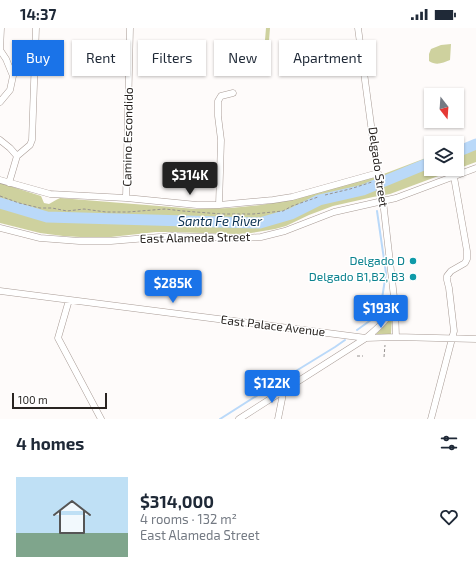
<!DOCTYPE html>
<html lang="en">
<head>
<meta charset="utf-8">
<style>
  :root { --surface:#fff; --page:#f2f2f3; --text:#1f2937; --muted:#747a83; --accent:#1a73e8 }
  body { margin:0; font-family:"Exo 2",sans-serif; background:var(--page); color:var(--text); height:100vh; display:flex; flex-direction:column; font-size:15px; white-space:nowrap }
  * { box-sizing:border-box; margin:0 }
  p { font-size:13px; color:var(--muted) }
  .icon { flex:none; width:22px; height:22px; fill:none; stroke:currentColor; stroke-width:2; stroke-linecap:round; stroke-linejoin:round }
  .map { position:relative; height:391px; overflow:hidden }
  .sheet { display:flex; flex-direction:column; background:var(--surface); flex:1 }
  .sheet>* { flex:none }
  .top-card { position:absolute; left:12px; top:12px; width:452px; height:36px; display:flex; gap:8px }
  .needle { width:26px; rotate:163deg }
  .fabs { position:absolute; left:424px; top:60px; display:grid; gap:8px }
  .fabs a { display:grid; place-items:center; width:40px; height:40px; border-radius:0px; background:var(--surface); box-shadow:0 1px 3px #0004; font-size:20px }
  .scale { position:absolute; left:12px; bottom:10px; width:95px; box-sizing:border-box; padding-left:4px; border:2px solid #292421; border-top:0; font-size:11px; line-height:14px; white-space:nowrap; color:#292421; -webkit-text-stroke:3px #fff; paint-order:stroke }
  .price { position:absolute; translate:-50% -34px; padding:0 9px; border-radius:4px; background:var(--accent); color:#fff; font-size:13px; line-height:26px; filter:drop-shadow(0 1px 2px #0008) }
  .price::after { content:''; position:absolute; left:50%; top:24px; width:12px; height:9px; margin-left:-6px; background:inherit; clip-path:polygon(0 0,100% 0,50% 100%) }
  .price.active { background:#222; color:#fff }
  ul { padding:0; list-style:none }
  li { display:flex; align-items:center; gap:12px; height:100px; padding:0 16px }
  li span { display:grid; place-items:center; flex:none; width:112px; height:80px; border-radius:0px; color:#555 }
  li>.icon { margin-inline-start:auto }
  span .icon { width:48px; height:48px; fill:#fffc; stroke-width:1 }
  li b { font-size:17px }
  h2 { display:flex; justify-content:space-between; align-items:center; height:48px; padding:0 16px; font-size:17px }
  .chip { padding:0 14px; border-radius:0px; background:var(--surface); box-shadow:0 1px 3px #0004; font-size:14px; line-height:36px }
  .chip.active { background:var(--accent); color:#fff }
  .status { display:flex; justify-content:space-between; align-items:center; height:28px; padding:0 20px; background:var(--surface); direction:ltr }
  .status svg { height:11px; fill:currentColor }
  .map>svg:first-child { display:block }
  .green { fill:#ced19e }
  .lines { fill:none; stroke-linecap:round; stroke-linejoin:round }
  .stream { stroke:#bad9f9; stroke-width:2 }
  .river { stroke:#bad9f9; stroke-width:11 }
  .minor-casing { stroke:#a89b95; stroke-width:7 }
  .path { stroke:#969290; stroke-width:1; stroke-dasharray:3 2; stroke-linecap:butt }
  .minor { stroke:#fff; stroke-width:6 }
  .culture-dot { fill:#0f9aa8; stroke:#fff; stroke-width:1.5 }
  .labels { text-anchor:middle; stroke-width:3; stroke-linejoin:round; paint-order:stroke }
  .street-label { font-size:12px; fill:#292421; stroke:#fff }
  .culture-label { font-size:12px; fill:#0d838f; stroke:#fff; text-anchor:end }
  .water-label { font-size:13px; font-style:italic; fill:#072e4f; stroke:#fff }
</style>
</head>
<body>
<div class="status"><b>14:37</b><svg viewBox="0 0 49 12"><path d="M0 12V9h3v3zM5 12V6h3v6zM10 12V3h3v9zM15 12V0h3v12zM26 1h20v11H26zM47 4h2v5h-2z"/></svg></div>
<div class="map">
<svg width="476" height="391" viewBox="0 0 476 391">
  <rect width="100%" height="100%" fill="#fefbfa"/>
  <path class="green" d="M266,0H270L268,25L264,24Z
    M451,16L450,32C443,35 436,38 429,33V26L431,21L441,17Z
    M476,114V134L390,166L373,169L333,178L309,187L286,198L275,201L251,205L237,206L169,204H156L111,209H80L63,208L40,205L0,195V155L41,168L44,175L49,176L56,172L60,170L196,181L231,180L261,177L290,172L370,150H375L381,147L431,128V141H457V120Z
    M391,289L392,290L391,306L390,307L376,306L386,296L390,290Z"/>
  <g class="lines">
    <path class="stream" d="M357,302L371,292L381,277L386,245L377,183
      M220,391L291,346L335,319L345,312"/>
    <path class="river" d="M457,124L476,116
      M0,175L47,189L260,195L291,186L319,172L363,162L431,134"/>
    <defs>
      <path id="minor" d="M358,0L380,164L383,173L395,278L396,309
        M0,74L10,62L13,48L6,31L0,22L1,0
        M0,112L10,120L17,128
        M0,152L50,166L126,170L197,177H219L273,172L292,169L378,145
        M9,155L17,128L30,117L32,112L36,0
        M126,170L130,0
        M219,177L221,112L218,88V73L221,68L233,65
        M0,200L40,210L79,213H111L172,208L245,210L261,209L285,203L334,184L396,170L476,140
        M0,263L366,310L396,309L476,311
        M69,272L58,310L101,391
        M239,391L366,310C378,300 388,291 395,278
        M278,391L282,371L283,363
        M431,391L454,303L449,260L447,252V248L451,243L465,235L467,231V223L454,149"/>
    </defs>
    <use href="#minor" class="minor-casing"/>
    <path class="path" d="M325,167L350,161L372,154
      M0,168L19,175L40,180H52L67,183L84,181L106,184H128L165,181L183,183L222,186H253L283,183L292,178L318,169
      M357,328H363
      M384,329L385,317"/>
    <use href="#minor" class="minor"/>
  </g>
  <g class="culture-dot">
    <circle cx="413" cy="233" r="4"/>
    <circle cx="413" cy="249" r="4"/>
  </g>
  <g class="labels">
    <g class="street-label">
      <text transform="translate(128 109) rotate(-89)" y="4">Camino Escondido</text>
      <text transform="translate(378 139) rotate(82)" y="4">Delgado Street</text>
      <text transform="translate(195 210) rotate(-1)" y="4">East Alameda Street</text>
      <text transform="translate(273 298) rotate(7)" y="4">East Palace Avenue</text>
    </g>
    <g class="culture-label">
      <text x="405" y="237">Delgado D</text>
      <text x="405" y="253">Delgado B1,B2, B3</text>
    </g>
    <g class="water-label">
      <text x="220" y="198">Santa Fe River</text>
    </g>
  </g>
</svg>
<div class="fabs">
<a><svg class="needle" viewBox="-14 -14 28 28"><path d="M0-13l5 13h-10z" fill="#e53935"/><path d="M0 13l5-13h-10z" fill="#747a83"/></svg></a>
<a><svg class="icon" aria-label="layers" viewBox="0 0 24 24"><path d="M12 4l9 5-9 5-9-5zM3 14l9 5 9-5"/></svg></a>
</div>
<div class="scale">100 m</div>
<b class="price active" style="left:190px;top:168px">$314K</b>
<b class="price" style="left:173px;top:276px">$285K</b>
<b class="price" style="left:381px;top:301px">$193K</b>
<b class="price" style="left:272px;top:376px">$122K</b>
<div class="top-card">
<a class="chip active">Buy</a>
<a class="chip">Rent</a>
<a class="chip">Filters</a>
<a class="chip">New</a>
<a class="chip">Apartment</a>
</div>
</div>
<section class="sheet">
<h2>4 homes<svg class="icon" aria-label="filters" viewBox="0 0 24 24"><path d="M4 7h16M4 17h16"/><circle cx="9" cy="7" r="2"/><circle cx="15" cy="17" r="2"/></svg></h2>
<ul>
<li><span style="background:linear-gradient(#bfe0f5 70%,#7fa58c 0)"><svg class="icon" aria-label="home" viewBox="0 0 24 24"><path d="M3 11l9-7 9 7M6 9v11h12V9"/></svg></span><div><b>$314,000</b><p>4 rooms · 132 m²</p><p>East Alameda Street</p></div><svg class="icon" aria-label="heart" viewBox="0 0 24 24"><path d="M12 20l-8-8c-3-5 5-10 8-4 3-6 11-1 8 4z"/></svg></li>
</ul>
</section>
</body>
</html>
